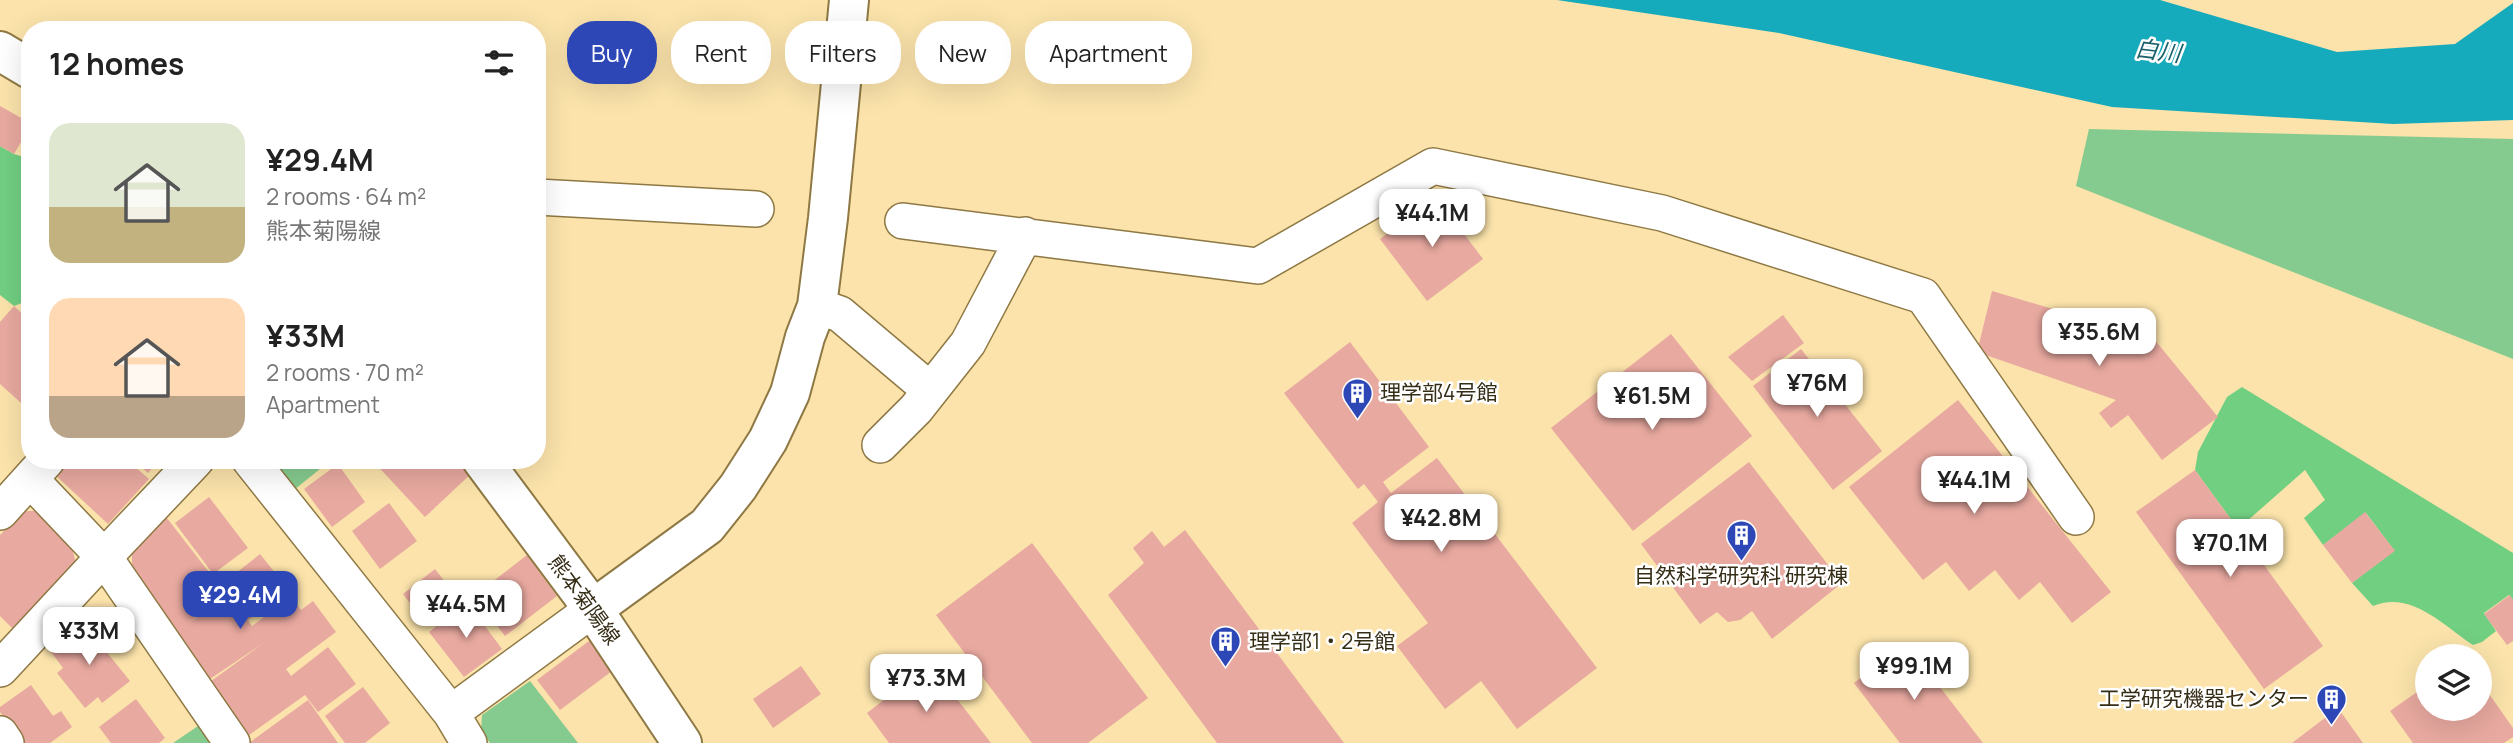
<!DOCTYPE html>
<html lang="en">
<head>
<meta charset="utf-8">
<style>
  :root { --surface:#fff; --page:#f6f6f6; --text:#222; --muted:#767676; --accent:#2d47b7 }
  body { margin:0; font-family:Manrope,"Noto Sans JP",sans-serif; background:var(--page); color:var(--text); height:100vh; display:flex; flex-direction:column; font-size:26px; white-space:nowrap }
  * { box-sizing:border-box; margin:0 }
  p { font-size:23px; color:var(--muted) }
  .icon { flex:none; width:38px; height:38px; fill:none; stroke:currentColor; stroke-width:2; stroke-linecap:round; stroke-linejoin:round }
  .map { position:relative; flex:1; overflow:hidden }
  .details { position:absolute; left:21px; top:21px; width:525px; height:448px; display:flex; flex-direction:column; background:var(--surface); border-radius:28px; box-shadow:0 7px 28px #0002 }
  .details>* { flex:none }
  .guide { position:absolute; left:567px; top:21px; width:665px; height:63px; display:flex; gap:14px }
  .controls { position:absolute; left:2415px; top:644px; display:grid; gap:14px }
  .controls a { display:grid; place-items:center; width:77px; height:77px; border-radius:50%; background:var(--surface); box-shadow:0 7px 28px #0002; font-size:35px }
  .price { position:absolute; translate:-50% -60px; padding:0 16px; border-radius:14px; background:#fff; color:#222; font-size:23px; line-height:46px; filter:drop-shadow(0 2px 4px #0008) }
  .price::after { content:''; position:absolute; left:50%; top:42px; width:21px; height:16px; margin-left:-10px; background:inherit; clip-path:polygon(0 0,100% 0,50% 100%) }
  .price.selected { background:var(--accent); color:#fff }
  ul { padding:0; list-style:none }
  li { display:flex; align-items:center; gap:21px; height:175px; padding:0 28px }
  li span { display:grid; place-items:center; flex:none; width:196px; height:140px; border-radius:21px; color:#555 }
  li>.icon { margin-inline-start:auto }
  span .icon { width:84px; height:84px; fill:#fffc; stroke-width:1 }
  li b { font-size:30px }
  h2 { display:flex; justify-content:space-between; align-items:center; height:84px; padding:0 28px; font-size:30px }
  .chip { padding:0 24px; border-radius:28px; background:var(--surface); box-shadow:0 7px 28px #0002; font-size:24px; line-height:63px }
  .chip.selected { background:var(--accent); color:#fff }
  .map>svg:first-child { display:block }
  .green { fill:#85cb8f }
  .forest { fill:#71cf82 }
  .water { fill:#15aabc }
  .building { fill:#e8a9a0 }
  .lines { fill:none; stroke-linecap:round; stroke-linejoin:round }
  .minor-casing { stroke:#8e7843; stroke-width:38 }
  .tertiary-casing { stroke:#8e7843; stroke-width:42 }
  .secondary-casing { stroke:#8e7843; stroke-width:42 }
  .minor { stroke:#fff; stroke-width:35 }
  .tertiary { stroke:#fff; stroke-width:38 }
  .secondary { stroke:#fff; stroke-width:38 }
  .labels { text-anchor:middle; stroke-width:5; stroke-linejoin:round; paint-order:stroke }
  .poi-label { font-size:21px; fill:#362d17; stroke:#fff; text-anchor:start }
  .street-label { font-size:21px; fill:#362d17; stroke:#fff }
  .water-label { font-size:23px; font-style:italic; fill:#1b616b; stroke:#fff }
</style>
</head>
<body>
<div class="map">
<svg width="2513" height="743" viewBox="0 0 2513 743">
  <rect width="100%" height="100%" fill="#fbe3ab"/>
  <path class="green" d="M2089,129L2513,139V359L2076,186Z
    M271,460H331L294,490Z
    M530,681L578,743H490L481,730L482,715Z
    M198,726L210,743H173Z"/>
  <path class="forest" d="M0,146L14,154L30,159V293L22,303L14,306L0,295Z
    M2242,387L2513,553V600L2509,595L2484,613L2496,631L2482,642L2473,645C2444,626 2411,590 2373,606L2352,583L2394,550L2366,513L2323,545L2304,518L2325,500L2305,470L2238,529L2195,470L2198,452L2227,397Z"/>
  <path class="water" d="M1557,0H2160L2337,52L2455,44L2513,3V120L2393,124L2112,107L1779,33Z"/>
  <path class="building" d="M0,106L30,123V127L14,154L0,146Z
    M30,144V159L23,155Z
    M1436,197L1483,259L1427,301L1380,239Z
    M1992,291L2154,339L2218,417L2162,460L2128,415L2111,428L2099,413L2116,400L1977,352Z
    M14,306L30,321V411L0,384V322Z
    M1783,315L1804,343L1752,381L1728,357Z
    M1671,334L1752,436L1633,531L1551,428Z
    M1350,342L1429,447L1383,482L1391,493L1437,458L1597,668L1517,729L1481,681L1445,709L1397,646L1428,623L1352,523L1378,502L1364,484L1358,489L1284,393Z
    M1801,349L1882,451L1833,490L1753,386Z
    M1958,400L2111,592L2072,623L2040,582L2019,600L1995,570L1969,591L1946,562L1923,580L1849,487Z
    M62,460H127L149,479L108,524L52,472Z
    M133,460H159L148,473Z
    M372,460H466L475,470L425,517Z
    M1749,462L1842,583L1772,639L1752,611L1740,620L1728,622L1717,612L1700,624L1641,544Z
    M338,464L365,502L332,527L304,489Z
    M2195,470L2323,646L2264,689L2136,512Z
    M209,497L248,548L213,574L175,523Z
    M389,503L417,541L380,569L352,531Z
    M23,511H35L72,547L76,564L12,628L0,616V535Z
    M2365,512L2395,551L2352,583L2323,545Z
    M163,513L226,594L188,623L229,595L221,585L260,554L288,589L248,620L252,626L291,597L301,610L313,601L336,632L286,669L291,676L328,647L356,684L318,712L305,695L245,738L207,684L265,642L204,683L174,633L176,631L132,565V542Z
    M1185,530L1344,743H1217L1108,595L1144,563L1133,548L1152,531L1164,547Z
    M1032,543L1148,698L1088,743H1032L936,615Z
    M527,555L557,596L505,636L474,596Z
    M435,569L458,599L426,624L403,594Z
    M2510,595L2513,600V641L2507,645L2484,614Z
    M467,602L502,649L464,677L429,632Z
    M91,621L106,641L101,645L130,681L102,703L98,697L85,708L57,673L63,668L51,652Z
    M601,632L624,662L560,710L537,680Z
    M1906,643L1983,743H1900L1854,683Z
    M930,664L991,743H889L867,713Z
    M801,666L821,694L773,728L753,699Z
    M2480,681L2513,728V737L2504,743H2413L2390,711L2427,685V709H2480Z
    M31,685L53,716L61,711L72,727L50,743H23L0,712V707Z
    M363,687L390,723L365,743H345L325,716Z
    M136,699L165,738L159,743H111L99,727Z
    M308,700L338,743H249Z
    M2338,708L2363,743H2292Z"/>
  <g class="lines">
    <defs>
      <path id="minor" d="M537,197L756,209
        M903,221L1258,266L1433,166L1662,213L1923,296L2076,517
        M817,306L840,314L930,390
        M880,445L916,409L968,343L1025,235
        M196,460L104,557L232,743
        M250,460L451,713L469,743
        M0,512L47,460
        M0,669L104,557L30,479
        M451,713L593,609
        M0,734L6,743"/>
      <path id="tertiary" d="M593,609L707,526L738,487L768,440L790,393L805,337L817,306L828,218L849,0"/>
      <path id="secondary" d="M0,51L30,69
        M482,460L593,609L682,743"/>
    </defs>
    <use href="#minor" class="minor-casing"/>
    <use href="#tertiary" class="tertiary-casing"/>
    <use href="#secondary" class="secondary-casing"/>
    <use href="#minor" class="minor"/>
    <use href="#tertiary" class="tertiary"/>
    <use href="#secondary" class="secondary"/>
  </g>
  <defs>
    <symbol id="building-pin" viewBox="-11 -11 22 30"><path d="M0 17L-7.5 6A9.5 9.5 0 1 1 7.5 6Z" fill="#2d47b7" stroke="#fff"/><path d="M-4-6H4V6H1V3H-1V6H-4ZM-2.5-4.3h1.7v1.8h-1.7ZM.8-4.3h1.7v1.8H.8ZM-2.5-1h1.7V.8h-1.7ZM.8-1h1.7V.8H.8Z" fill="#fff"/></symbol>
  </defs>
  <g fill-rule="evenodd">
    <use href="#building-pin" x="1340" y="376" width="35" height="47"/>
    <use href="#building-pin" x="1724" y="518" width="35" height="47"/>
    <use href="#building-pin" x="1208" y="624" width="35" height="47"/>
    <use href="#building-pin" x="2314" y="682" width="35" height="47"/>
  </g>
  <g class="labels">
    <g class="poi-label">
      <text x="1380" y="400">理学部4号館</text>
      <text x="1741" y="583" text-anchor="middle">自然科学研究科 研究棟</text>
      <text x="1249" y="649">理学部1・2号館</text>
      <text x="2309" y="706" text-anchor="end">工学研究機器センター</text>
    </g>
    <g class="street-label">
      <text transform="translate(584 600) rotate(54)" y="7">熊本菊陽線</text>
    </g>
    <g class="water-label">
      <text transform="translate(2158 51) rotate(7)" y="8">白川</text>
    </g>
  </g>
</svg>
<div class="controls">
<a><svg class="icon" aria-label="layers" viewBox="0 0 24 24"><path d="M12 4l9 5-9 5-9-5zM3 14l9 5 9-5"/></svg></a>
</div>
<b class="price" style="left:1432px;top:249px">¥44.1M</b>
<b class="price" style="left:2099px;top:368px">¥35.6M</b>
<b class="price" style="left:1817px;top:419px">¥76M</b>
<b class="price" style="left:1652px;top:432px">¥61.5M</b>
<b class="price" style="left:1974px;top:516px">¥44.1M</b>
<b class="price" style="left:1441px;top:554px">¥42.8M</b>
<b class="price" style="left:2230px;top:579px">¥70.1M</b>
<b class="price selected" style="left:240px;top:631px">¥29.4M</b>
<b class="price" style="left:466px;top:640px">¥44.5M</b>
<b class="price" style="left:89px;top:667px">¥33M</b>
<b class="price" style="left:1914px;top:702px">¥99.1M</b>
<b class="price" style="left:926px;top:714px">¥73.3M</b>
<div class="guide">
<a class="chip selected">Buy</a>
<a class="chip">Rent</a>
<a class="chip">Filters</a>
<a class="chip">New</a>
<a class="chip">Apartment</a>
</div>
<section class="details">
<h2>12 homes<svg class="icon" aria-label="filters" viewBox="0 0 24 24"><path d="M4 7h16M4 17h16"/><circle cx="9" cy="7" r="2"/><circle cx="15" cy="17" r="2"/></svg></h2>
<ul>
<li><span style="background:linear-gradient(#dfe7d0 60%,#c2b280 0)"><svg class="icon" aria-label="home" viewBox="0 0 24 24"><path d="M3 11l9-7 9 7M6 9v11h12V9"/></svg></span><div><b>¥29.4M</b><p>2 rooms · 64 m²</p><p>熊本菊陽線</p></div></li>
<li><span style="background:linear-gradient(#ffd9b3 70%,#b9a48a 0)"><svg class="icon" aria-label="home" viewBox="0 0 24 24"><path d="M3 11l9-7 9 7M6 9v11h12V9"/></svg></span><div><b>¥33M</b><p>2 rooms · 70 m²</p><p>Apartment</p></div></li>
</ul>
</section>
</div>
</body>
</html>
